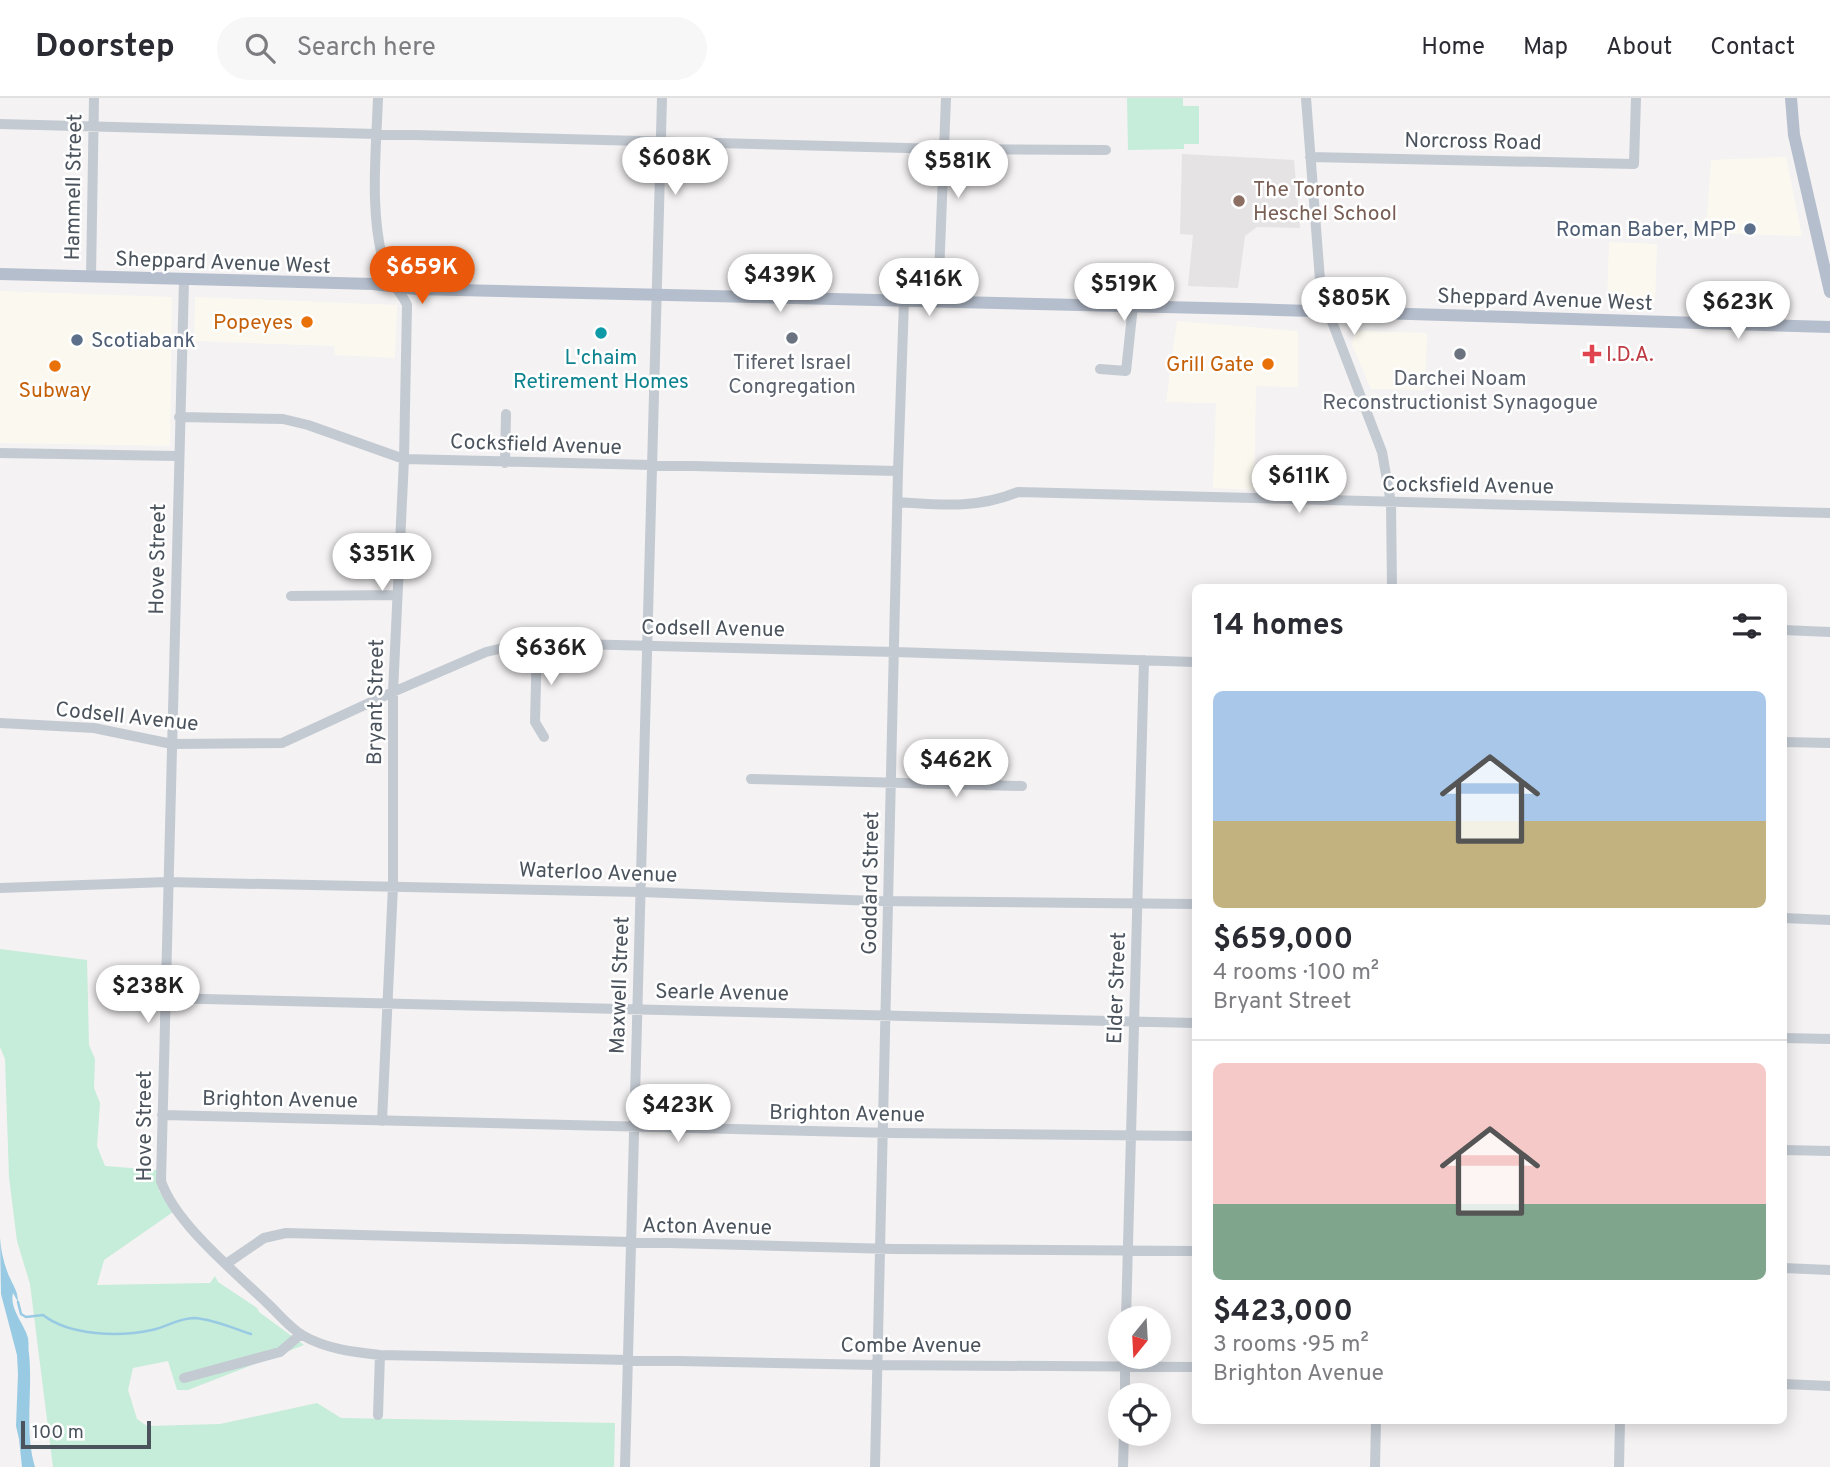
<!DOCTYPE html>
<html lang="en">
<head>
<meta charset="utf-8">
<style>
  :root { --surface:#fff; --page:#f7f7f7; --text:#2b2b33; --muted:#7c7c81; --line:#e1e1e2; --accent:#ea580c }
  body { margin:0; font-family:Overpass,sans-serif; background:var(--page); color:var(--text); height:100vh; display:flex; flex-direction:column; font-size:26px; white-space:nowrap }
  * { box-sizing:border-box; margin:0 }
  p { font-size:23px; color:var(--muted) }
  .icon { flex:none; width:38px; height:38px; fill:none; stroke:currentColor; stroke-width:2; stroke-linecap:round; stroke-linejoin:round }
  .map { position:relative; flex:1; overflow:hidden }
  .sheet { position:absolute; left:1192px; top:486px; width:595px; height:840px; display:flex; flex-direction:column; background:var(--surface); border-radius:10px; box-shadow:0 4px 18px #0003 }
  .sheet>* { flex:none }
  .needle { width:46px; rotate:198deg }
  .controls { position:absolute; left:1108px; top:1208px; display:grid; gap:14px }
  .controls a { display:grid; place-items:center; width:63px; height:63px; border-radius:50%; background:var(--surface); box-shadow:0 4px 18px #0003; font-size:35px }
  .scale { position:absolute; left:21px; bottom:18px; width:130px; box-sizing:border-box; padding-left:7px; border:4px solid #4b535d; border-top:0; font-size:19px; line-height:24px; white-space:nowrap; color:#4b535d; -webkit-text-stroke:5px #fff; paint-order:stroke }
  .price { position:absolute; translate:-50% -60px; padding:0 16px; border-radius:24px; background:#fff; color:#222; font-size:23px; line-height:46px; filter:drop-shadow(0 2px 4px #0008) }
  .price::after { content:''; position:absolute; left:50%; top:42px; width:21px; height:16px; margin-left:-10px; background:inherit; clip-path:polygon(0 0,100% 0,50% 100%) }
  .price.on { background:var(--accent); color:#fff }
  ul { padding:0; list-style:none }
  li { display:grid; align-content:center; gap:14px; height:371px; padding:0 21px }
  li+li { border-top:2px solid var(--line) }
  li span { display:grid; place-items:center; height:217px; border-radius:10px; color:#555 }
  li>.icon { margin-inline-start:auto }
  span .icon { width:126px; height:126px; fill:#fffc; stroke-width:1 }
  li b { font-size:30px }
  h2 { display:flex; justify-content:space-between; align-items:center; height:84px; padding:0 21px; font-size:30px }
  header { display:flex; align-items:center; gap:42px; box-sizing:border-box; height:98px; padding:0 35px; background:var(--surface); border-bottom:2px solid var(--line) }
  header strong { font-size:33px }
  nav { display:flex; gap:38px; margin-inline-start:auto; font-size:24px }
  .search { width:490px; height:63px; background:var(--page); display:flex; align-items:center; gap:18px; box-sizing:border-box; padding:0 24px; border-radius:38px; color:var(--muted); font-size:26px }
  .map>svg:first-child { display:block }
  .commercial { fill:#fbf9ef }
  .education { fill:#e5e3e3 }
  .green { fill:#c6ecda }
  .water { fill:#98cae4 }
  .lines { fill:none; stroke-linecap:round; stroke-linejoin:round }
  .stream { stroke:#98cae4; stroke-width:2.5 }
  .minor { stroke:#c4cad2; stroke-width:10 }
  .major { stroke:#b5becd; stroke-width:12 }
  .education-dot { fill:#8d6e63; stroke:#fff; stroke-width:2.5 }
  .service-dot { fill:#5c6f8a; stroke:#fff; stroke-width:2.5 }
  .food-dot { fill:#e8710a; stroke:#fff; stroke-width:2.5 }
  .culture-dot { fill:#0f9aa8; stroke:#fff; stroke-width:2.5 }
  .worship-dot { fill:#6b7280; stroke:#fff; stroke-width:2.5 }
  .health-dot { fill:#e0444e; stroke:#fff; stroke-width:2.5 }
  .labels { text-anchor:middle; stroke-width:5; stroke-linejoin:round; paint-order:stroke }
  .street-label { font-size:21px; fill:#4b535d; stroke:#fff }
  .education-label { font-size:21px; fill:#785e54; stroke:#fff; text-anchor:start }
  .service-label { font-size:21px; fill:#4e5e75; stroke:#fff; text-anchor:end }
  .food-label { font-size:21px; fill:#c56008; stroke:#fff; text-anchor:end }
  .health-label { font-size:21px; fill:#be3a42; stroke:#fff; text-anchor:start }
  .culture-label { font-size:21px; fill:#0d838f; stroke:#fff }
  .worship-label { font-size:21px; fill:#5b616d; stroke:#fff }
</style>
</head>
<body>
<header>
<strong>Doorstep</strong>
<div class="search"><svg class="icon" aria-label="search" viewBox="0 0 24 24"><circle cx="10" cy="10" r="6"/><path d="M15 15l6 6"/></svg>Search here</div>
<nav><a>Home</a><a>Map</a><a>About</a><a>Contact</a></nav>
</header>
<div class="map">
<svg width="1830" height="1369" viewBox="0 0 1830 1369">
  <rect width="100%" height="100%" fill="#f4f2f2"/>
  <path class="commercial" d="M1786,59L1802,138L1687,134L1707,119L1711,62Z
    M1609,144L1657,146L1655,205L1607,203Z
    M0,193L172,199L170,348L0,345Z
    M195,199L397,207L395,260L335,257L334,248L194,243Z
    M1177,223L1298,233V289L1256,288L1254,392L1213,390L1216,305L1166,304Z
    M1359,233L1427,235L1425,292L1371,291L1352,247L1354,238Z"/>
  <path class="education" d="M1182,56L1294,62L1300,130L1257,129L1245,138L1238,190L1188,188L1193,137L1180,136Z"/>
  <path class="green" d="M1127,0H1183V8H1199V46H1184V51L1128,52Z
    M0,851L87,862L89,947L95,961L94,990L100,1005L97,1048L105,1068L157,1072L159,1093L173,1114L104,1162L97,1187L210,1185L215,1178L218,1184L257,1210L259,1214L304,1247L188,1292H177L168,1263L133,1270L128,1292L137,1321L147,1328L220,1326L317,1305L341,1320L615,1325L614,1369H53L30,1186L17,1143L9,1079L5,961L0,949Z"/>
  <path class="water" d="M0,1140C1,1152 3,1162 7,1173C11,1185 18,1191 18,1204L13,1195C9,1211 24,1225 28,1240C29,1245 28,1251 29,1256C33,1293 24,1333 35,1369H22L19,1341L16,1328L18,1276L17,1257L1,1196Z"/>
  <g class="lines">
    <path class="stream" d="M18,1204L21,1216L26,1219L43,1217C70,1238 120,1239 152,1232C166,1229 179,1220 194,1220C213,1221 232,1230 251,1236"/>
    <path class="minor" d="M378,0C376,56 369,116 385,170C389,185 401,193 407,207L404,361L393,594V788L382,1023
      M1306,0L1321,195L1382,354L1391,405L1392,490
      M0,26L945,51L1106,52
      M1310,59L1634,66L1636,0
      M91,179L94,0
      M184,182L161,1083C175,1125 234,1173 266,1204C278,1215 289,1229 302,1237C326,1251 353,1254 380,1257L877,1267L1195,1269
      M938,203L946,0
      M1100,271L1126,273L1133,208
      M179,319L283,321L308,327L404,361L898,373
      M0,355L178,358
      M505,365L506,316
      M898,404C942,407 976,411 1018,394L1830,415
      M291,498L397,497
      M1783,532L1830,534
      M537,545L535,624L544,639
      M0,625L94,630L172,646L282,645L393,594L486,554L512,548L537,545L895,554L1195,564
      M1783,644L1830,645
      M751,681L1022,688
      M0,790L167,784L641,794L875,803L1195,806
      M1783,820L1830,822
      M164,900L1195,925
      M1783,940L1830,941
      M162,1017L892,1035L1195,1038
      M1783,1052L1830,1053
      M226,1166L264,1140L286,1135L893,1151L1195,1153
      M1783,1170L1830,1172
      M1126,1220L1144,562
      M184,1280L280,1254L301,1236
      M1783,1286L1830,1288
      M1125,1297V1258
      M378,1317L380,1257
      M625,1369L662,0
      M875,1369L898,373L904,203
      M1123,1369L1124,1335
      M1375,1369L1376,1323
      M1619,1369L1620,1323"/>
    <path class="major" d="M1791,0L1794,37L1830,194
      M0,176L373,186L416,191L1248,211L1830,229"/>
  </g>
  <circle class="education-dot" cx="1239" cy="103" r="7"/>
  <g class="service-dot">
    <circle cx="1750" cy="131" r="7"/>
    <circle cx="77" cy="242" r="7"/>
  </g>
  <g class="food-dot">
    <circle cx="307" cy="224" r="7"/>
    <circle cx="1268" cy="266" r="7"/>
    <circle cx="55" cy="268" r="7"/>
  </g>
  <circle class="culture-dot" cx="601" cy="235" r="7"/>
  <g class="worship-dot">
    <circle cx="792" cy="240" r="7"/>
    <circle cx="1460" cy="256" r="7"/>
  </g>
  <path class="health-dot" d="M1588.5 245.5h7v7h7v7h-7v7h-7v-7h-7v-7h7z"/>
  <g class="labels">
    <g class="street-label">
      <text transform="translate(1473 43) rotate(1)" y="7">Norcross Road</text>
      <text transform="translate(73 89) rotate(-89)" y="7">Hammell Street</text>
      <text transform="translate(223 164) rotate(2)" y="7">Sheppard Avenue West</text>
      <text transform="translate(1545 201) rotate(2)" y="7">Sheppard Avenue West</text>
      <text transform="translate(536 346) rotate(2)" y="7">Cocksfield Avenue</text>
      <text transform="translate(1468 387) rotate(1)" y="7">Cocksfield Avenue</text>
      <text transform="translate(157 461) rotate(-89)" y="7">Hove Street</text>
      <text transform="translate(713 530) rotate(1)" y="7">Codsell Avenue</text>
      <text transform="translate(375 604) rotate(-89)" y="7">Bryant Street</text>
      <text transform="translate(127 618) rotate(6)" y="7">Codsell Avenue</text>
      <text transform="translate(598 774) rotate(2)" y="7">Waterloo Avenue</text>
      <text transform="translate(870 785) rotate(-89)" y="7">Goddard Street</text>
      <text transform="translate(619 887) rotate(-88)" y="7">Maxwell Street</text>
      <text transform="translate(1116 890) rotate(-88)" y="7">Elder Street</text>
      <text transform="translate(722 894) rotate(1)" y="7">Searle Avenue</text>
      <text transform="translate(280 1001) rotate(1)" y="7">Brighton Avenue</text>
      <text transform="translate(847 1015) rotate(1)" y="7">Brighton Avenue</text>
      <text transform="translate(144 1028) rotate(-90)" y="7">Hove Street</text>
      <text transform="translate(707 1128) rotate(1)" y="7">Acton Avenue</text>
      <text x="911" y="1254">Combe Avenue</text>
    </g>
    <g class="education-label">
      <text x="1253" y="98">The Toronto<tspan x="1253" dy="24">Heschel School</tspan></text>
    </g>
    <g class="service-label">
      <text x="1736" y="138">Roman Baber, MPP</text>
      <text x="91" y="249" text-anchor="start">Scotiabank</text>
    </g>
    <g class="food-label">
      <text x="293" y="231">Popeyes</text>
      <text x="1254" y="273">Grill Gate</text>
      <text x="55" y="299" text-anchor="middle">Subway</text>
    </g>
    <g class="health-label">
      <text x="1606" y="263">I.D.A.</text>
    </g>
    <g class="culture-label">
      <text x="601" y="266">L'chaim<tspan x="601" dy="24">Retirement Homes</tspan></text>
    </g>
    <g class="worship-label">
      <text x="792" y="271">Tiferet Israel<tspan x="792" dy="24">Congregation</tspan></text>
      <text x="1460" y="287">Darchei Noam<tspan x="1460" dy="24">Reconstructionist Synagogue</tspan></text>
    </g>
  </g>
</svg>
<div class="controls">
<a><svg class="needle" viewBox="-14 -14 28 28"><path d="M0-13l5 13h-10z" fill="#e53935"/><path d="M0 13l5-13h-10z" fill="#7c7c81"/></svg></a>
<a><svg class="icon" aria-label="locate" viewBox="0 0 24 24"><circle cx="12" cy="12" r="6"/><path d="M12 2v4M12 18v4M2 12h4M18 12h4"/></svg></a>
</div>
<div class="scale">100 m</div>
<b class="price" style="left:675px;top:99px">$608K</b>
<b class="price" style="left:958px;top:102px">$581K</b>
<b class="price on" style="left:422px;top:208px">$659K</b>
<b class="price" style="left:780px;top:216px">$439K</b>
<b class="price" style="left:929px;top:220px">$416K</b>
<b class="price" style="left:1124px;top:225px">$519K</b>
<b class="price" style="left:1354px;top:239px">$805K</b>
<b class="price" style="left:1738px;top:243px">$623K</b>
<b class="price" style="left:1299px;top:417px">$611K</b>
<b class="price" style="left:382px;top:495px">$351K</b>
<b class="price" style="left:551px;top:589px">$636K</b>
<b class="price" style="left:956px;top:701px">$462K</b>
<b class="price" style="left:148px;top:927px">$238K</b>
<b class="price" style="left:678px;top:1046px">$423K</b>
<section class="sheet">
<h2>14 homes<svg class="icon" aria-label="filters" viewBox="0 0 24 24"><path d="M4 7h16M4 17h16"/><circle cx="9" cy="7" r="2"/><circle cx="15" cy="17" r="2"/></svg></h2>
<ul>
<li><span style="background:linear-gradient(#a9c7e8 60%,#c2b280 0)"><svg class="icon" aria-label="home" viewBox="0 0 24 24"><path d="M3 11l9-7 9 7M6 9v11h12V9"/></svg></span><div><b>$659,000</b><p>4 rooms · 100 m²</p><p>Bryant Street</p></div></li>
<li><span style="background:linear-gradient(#f6c9c9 65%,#7fa58c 0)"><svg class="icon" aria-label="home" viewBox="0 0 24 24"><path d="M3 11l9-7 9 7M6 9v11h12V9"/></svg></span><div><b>$423,000</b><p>3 rooms · 95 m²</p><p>Brighton Avenue</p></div></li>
</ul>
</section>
</div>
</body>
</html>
